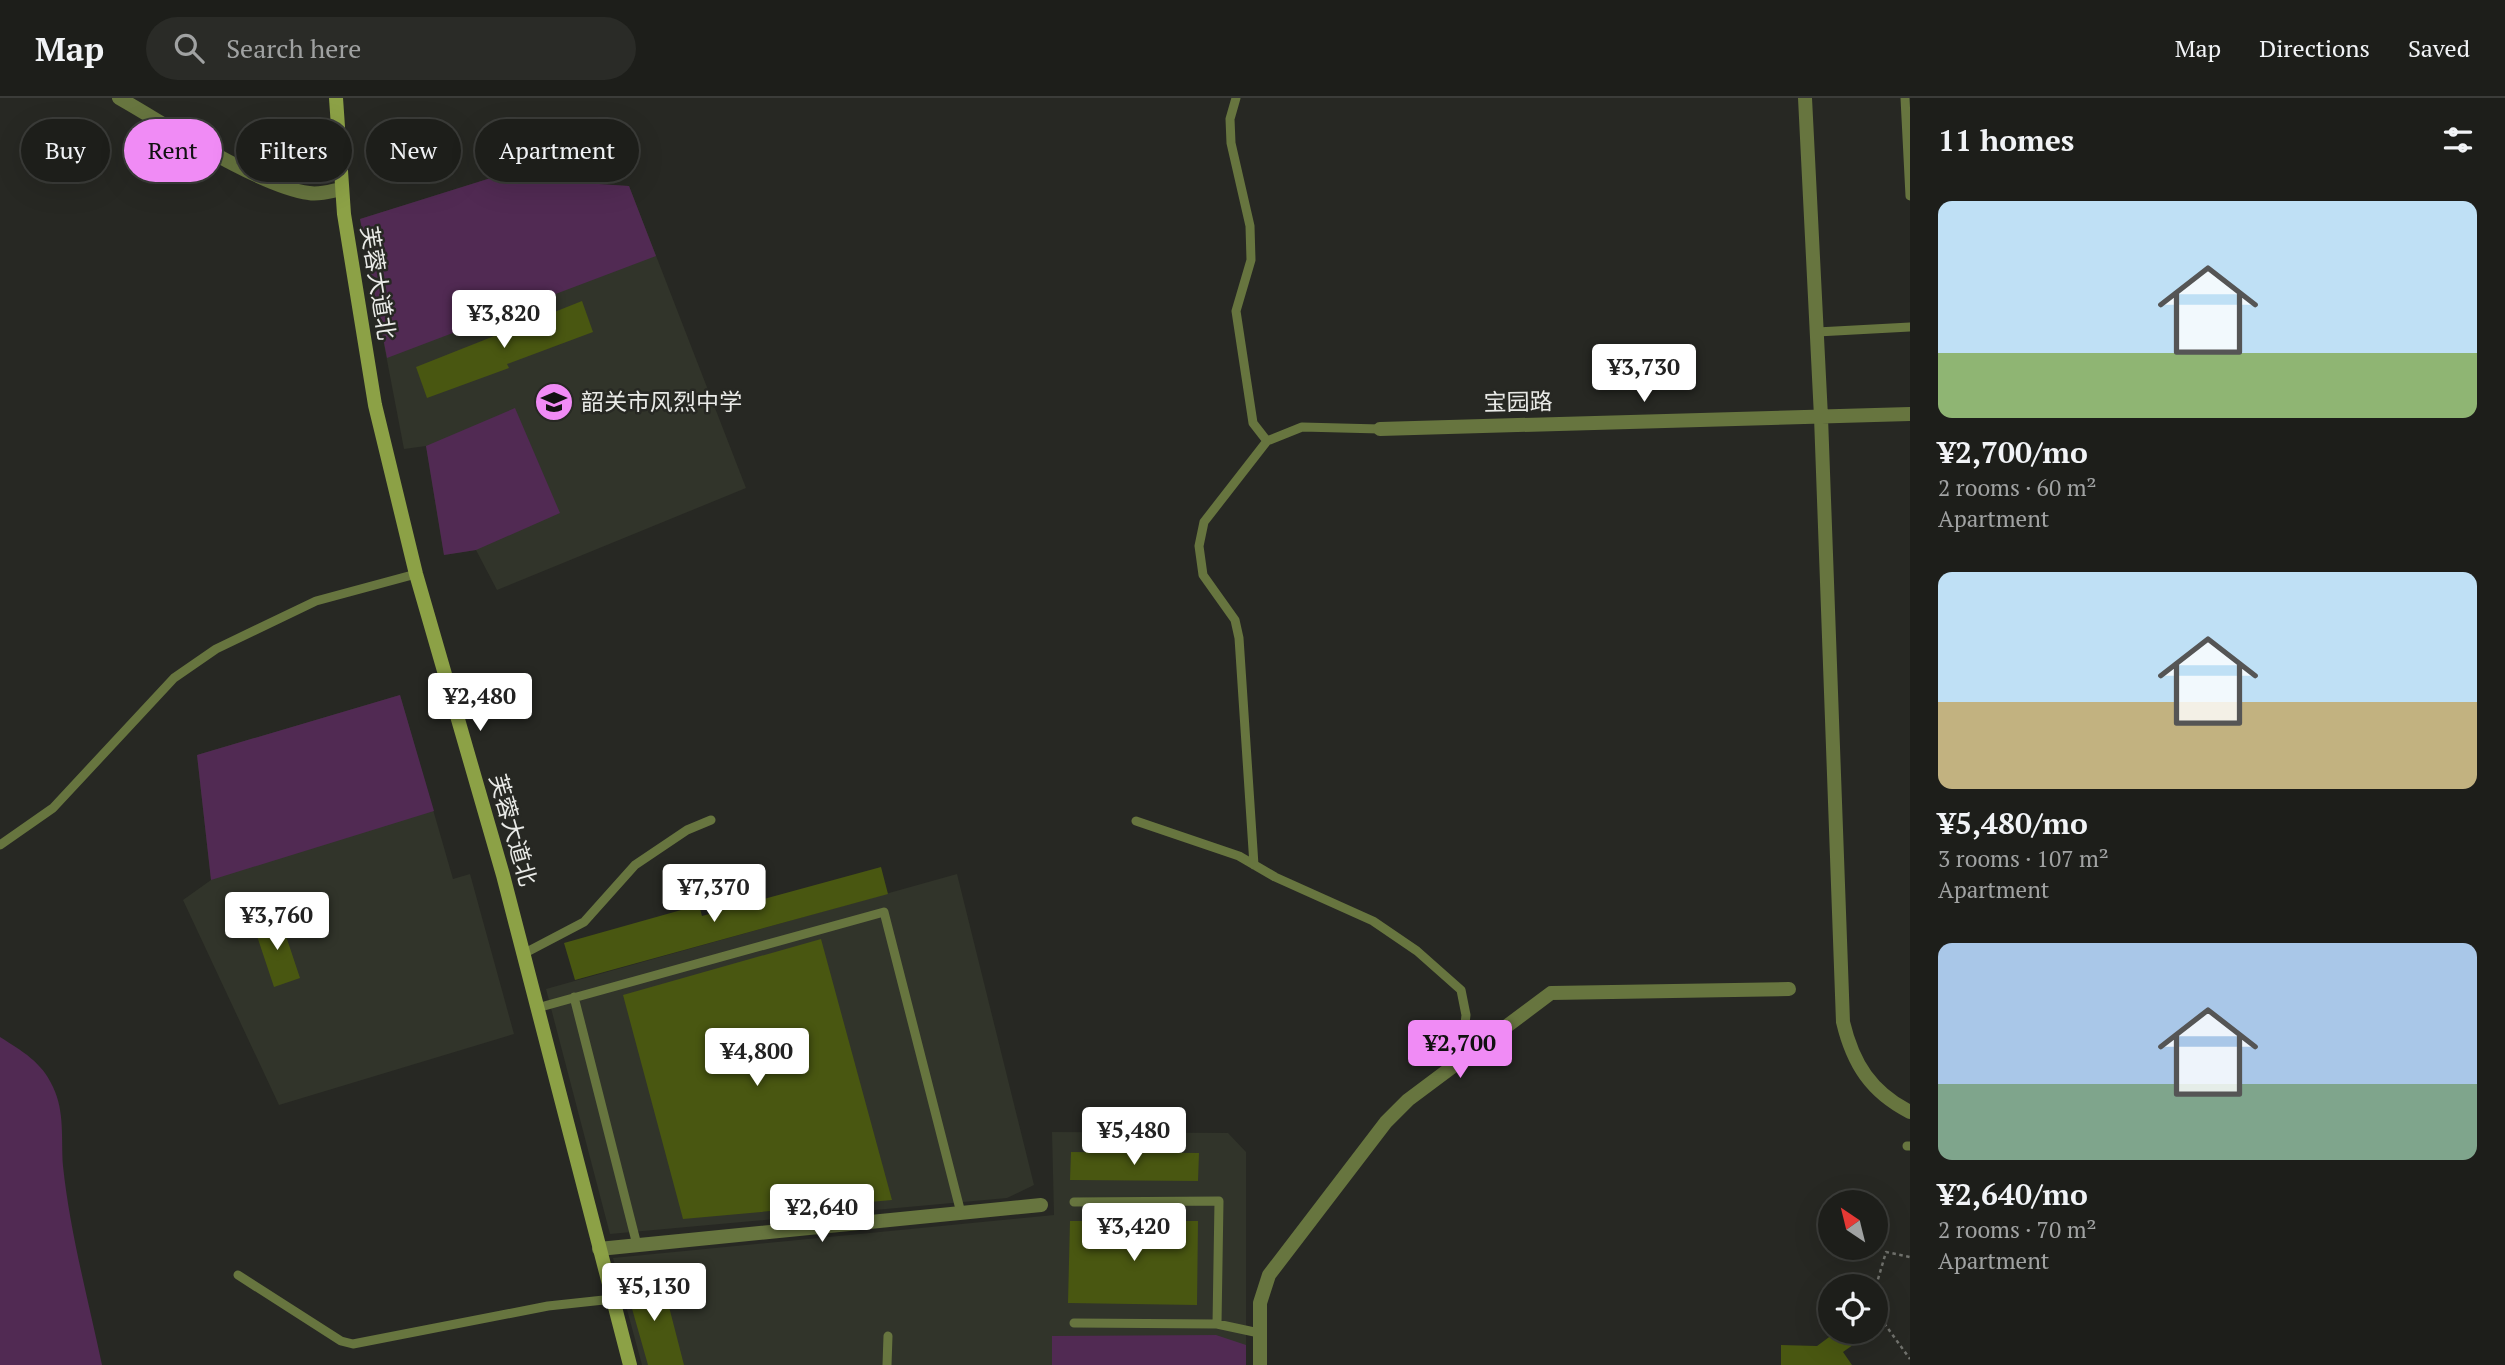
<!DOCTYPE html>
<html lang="en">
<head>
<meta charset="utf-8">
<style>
  :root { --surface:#1d1e1a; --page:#2a2b27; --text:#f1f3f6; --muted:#a0a2a2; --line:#3b3c39; --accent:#f08bf5 }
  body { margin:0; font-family:"PT Serif","Noto Sans SC",serif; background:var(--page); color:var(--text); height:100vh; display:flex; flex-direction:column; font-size:26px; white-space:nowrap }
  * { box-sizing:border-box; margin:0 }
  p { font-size:23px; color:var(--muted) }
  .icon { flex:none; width:38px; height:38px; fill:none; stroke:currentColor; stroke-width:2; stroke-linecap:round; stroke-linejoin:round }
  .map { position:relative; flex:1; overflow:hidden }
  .side { display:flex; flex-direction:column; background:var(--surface); width:595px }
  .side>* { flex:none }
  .guide { position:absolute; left:21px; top:21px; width:665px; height:63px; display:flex; gap:14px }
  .needle { width:46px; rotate:325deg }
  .buttons { position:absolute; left:1818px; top:1092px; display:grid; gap:14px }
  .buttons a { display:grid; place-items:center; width:70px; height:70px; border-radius:50%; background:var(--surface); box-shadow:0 7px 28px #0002,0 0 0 2px var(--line); font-size:35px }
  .price { position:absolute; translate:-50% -60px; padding:0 16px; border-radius:7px; background:#fff; color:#222; font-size:23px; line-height:46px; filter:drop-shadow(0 2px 4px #0008) }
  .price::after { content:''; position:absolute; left:50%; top:42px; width:21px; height:16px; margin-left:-10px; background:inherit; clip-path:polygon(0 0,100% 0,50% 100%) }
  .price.current { background:var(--accent); color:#111 }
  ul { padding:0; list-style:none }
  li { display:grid; align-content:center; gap:14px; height:371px; padding:0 28px }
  li span { display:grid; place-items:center; height:217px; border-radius:14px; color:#555 }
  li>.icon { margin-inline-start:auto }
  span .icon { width:126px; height:126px; fill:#fffc; stroke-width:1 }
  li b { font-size:30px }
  h2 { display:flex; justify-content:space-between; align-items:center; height:84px; padding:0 28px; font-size:30px }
  .pill { padding:0 24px; border-radius:32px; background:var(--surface); box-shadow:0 7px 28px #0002,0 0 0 2px var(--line); font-size:24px; line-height:63px }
  .pill.current { background:var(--accent); color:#111 }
  header { display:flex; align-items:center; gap:42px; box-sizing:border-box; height:98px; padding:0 35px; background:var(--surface); border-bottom:2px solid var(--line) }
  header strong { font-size:33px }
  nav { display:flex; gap:38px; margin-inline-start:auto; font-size:24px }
  .search { width:490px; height:63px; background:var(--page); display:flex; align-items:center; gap:18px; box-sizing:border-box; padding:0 24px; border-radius:38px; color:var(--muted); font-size:26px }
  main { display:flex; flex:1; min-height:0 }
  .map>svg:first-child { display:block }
  .built { fill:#31342a }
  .green { fill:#512a53 }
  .building { fill:#495711 }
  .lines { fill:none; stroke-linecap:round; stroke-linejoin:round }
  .path { stroke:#70716c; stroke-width:2.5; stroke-dasharray:3.5 3.5; stroke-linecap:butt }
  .service { stroke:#67753f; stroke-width:9 }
  .minor { stroke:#67753f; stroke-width:14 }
  .secondary { stroke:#8ca146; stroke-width:14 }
  .labels { text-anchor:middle; stroke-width:5; stroke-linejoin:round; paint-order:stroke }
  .street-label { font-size:23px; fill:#e9eae7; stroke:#272823 }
  .poi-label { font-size:23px; fill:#e9eae7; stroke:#272823; text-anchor:start }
</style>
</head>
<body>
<header>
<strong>Map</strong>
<div class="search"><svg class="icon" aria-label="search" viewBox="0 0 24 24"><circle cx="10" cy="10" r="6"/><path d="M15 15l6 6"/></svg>Search here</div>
<nav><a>Map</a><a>Directions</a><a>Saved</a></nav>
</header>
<main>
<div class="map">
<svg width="1910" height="1267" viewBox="0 0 1910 1267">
  <rect width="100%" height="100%" fill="#272823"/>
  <path class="built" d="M494,79L629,88L746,390L497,492L476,452L444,457L426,348L404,351L360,121Z
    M400,597L453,781L470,776L514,936L279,1007L183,802L211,782L197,657Z
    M957,776L1034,1087L1007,1100L610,1136L546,891Z
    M1052,1034L1228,1035L1246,1054V1267H642L613,1160L1054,1117Z"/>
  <path class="green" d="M494,79L629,88L656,158L387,260L360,121Z
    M515,310L560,415L476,452L444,457L426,348Z
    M400,597L434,713L211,782L197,657Z
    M0,939C22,953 42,964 53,989C65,1014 61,1041 63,1068C70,1134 88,1201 102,1267H0Z
    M1216,1237L1246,1247V1267H1052V1238Z"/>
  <path class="building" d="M582,203L593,234L507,266L509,270L427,300L416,269Z
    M881,769L888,796L575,882L564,845L699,807L702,818Z
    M280,820L300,880L274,889L254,829Z
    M821,841L892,1102L683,1121L623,897Z
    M1071,1054L1199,1055L1198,1083L1070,1082Z
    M1070,1123H1198L1197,1207L1068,1205Z
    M657,1179V1197H666L684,1267H648L629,1200V1180Z
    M1836,1234H1871L1843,1254L1852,1267H1781V1247L1817,1248Z"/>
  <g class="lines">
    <path class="path" d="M1876,1188L1886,1154L1910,1159
      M1876,1214L1910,1261"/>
    <path class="service" d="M1236,0L1230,21L1231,45L1250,128L1251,162L1236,213L1253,325L1267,343
      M1905,0L1910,98
      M1817,234L1910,229
      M1136,723L1239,758L1275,779L1373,823L1417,853L1461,892L1466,917L1461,960
      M0,747L53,710L174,580L216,551L316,503L416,476
      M1254,767L1239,540L1235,522L1203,477L1199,448L1204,424L1267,343L1302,329L1380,331
      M523,856L584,824L635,767L687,732L711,722
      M574,899L637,1147
      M537,910L884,814L961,1115
      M1907,1048H1910
      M1074,1104L1219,1103L1217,1226
      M238,1177L341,1243L353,1246L548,1208L613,1201
      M1074,1225L1217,1226L1259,1235
      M887,1267L888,1238"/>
    <path class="minor" d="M119,0C165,26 260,89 309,95C320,97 331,93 341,91
      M1805,0L1821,319L1843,924C1853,966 1871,994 1910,1014
      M1380,331L1910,316
      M599,1151L1041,1107
      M1260,1267V1205L1269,1177L1386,1024L1408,1002L1551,895L1789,891"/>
    <path class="secondary" d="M336,0L344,116L375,307L416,476L503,777L630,1267"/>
  </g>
  <defs>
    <symbol id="school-disc" viewBox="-11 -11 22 22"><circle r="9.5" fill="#f08bf5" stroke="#272823"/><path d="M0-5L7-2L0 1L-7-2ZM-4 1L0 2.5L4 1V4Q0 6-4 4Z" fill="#111"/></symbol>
  </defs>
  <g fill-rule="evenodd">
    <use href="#school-disc" x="532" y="282" width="44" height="44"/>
  </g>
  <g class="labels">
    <g class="street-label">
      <text transform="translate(378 185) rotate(81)" y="8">芙蓉大道北</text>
      <text transform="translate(1518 304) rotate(-1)" y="8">宝园路</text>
      <text transform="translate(513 732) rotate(74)" y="8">芙蓉大道北</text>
    </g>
    <g class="poi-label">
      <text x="581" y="312">韶关市风烈中学</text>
    </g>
  </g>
</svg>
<div class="buttons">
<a><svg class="needle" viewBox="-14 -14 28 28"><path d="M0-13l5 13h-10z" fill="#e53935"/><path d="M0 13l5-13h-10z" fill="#a0a2a2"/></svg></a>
<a><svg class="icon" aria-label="locate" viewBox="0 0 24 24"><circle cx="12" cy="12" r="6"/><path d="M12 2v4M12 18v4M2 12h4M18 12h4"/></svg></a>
</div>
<b class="price" style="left:504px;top:252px">¥3,820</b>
<b class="price" style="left:1644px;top:306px">¥3,730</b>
<b class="price" style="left:480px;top:635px">¥2,480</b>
<b class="price" style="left:714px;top:826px">¥7,370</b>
<b class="price" style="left:277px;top:854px">¥3,760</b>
<b class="price current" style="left:1460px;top:982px">¥2,700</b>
<b class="price" style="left:757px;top:990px">¥4,800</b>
<b class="price" style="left:1134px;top:1069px">¥5,480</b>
<b class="price" style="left:822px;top:1146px">¥2,640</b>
<b class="price" style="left:1134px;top:1165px">¥3,420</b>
<b class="price" style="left:654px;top:1225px">¥5,130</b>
<div class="guide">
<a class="pill">Buy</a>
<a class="pill current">Rent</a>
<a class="pill">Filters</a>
<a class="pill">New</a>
<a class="pill">Apartment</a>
</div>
</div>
<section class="side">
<h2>11 homes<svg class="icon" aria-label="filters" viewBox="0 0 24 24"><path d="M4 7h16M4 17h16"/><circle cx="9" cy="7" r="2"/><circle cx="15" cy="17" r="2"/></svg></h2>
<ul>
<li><span style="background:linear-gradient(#bfe0f5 70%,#8fb573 0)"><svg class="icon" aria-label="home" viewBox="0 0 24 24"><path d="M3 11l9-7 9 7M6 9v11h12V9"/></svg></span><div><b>¥2,700/mo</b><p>2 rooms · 60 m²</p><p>Apartment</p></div></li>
<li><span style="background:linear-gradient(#bfe0f5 60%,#c2b280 0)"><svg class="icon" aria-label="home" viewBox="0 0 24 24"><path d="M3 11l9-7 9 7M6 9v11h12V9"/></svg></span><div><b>¥5,480/mo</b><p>3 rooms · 107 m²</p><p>Apartment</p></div></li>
<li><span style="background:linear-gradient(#a9c7e8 65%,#7fa58c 0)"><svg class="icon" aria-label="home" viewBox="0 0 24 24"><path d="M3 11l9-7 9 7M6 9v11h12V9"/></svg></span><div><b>¥2,640/mo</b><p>2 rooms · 70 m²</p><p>Apartment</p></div></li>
</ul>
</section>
</main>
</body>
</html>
